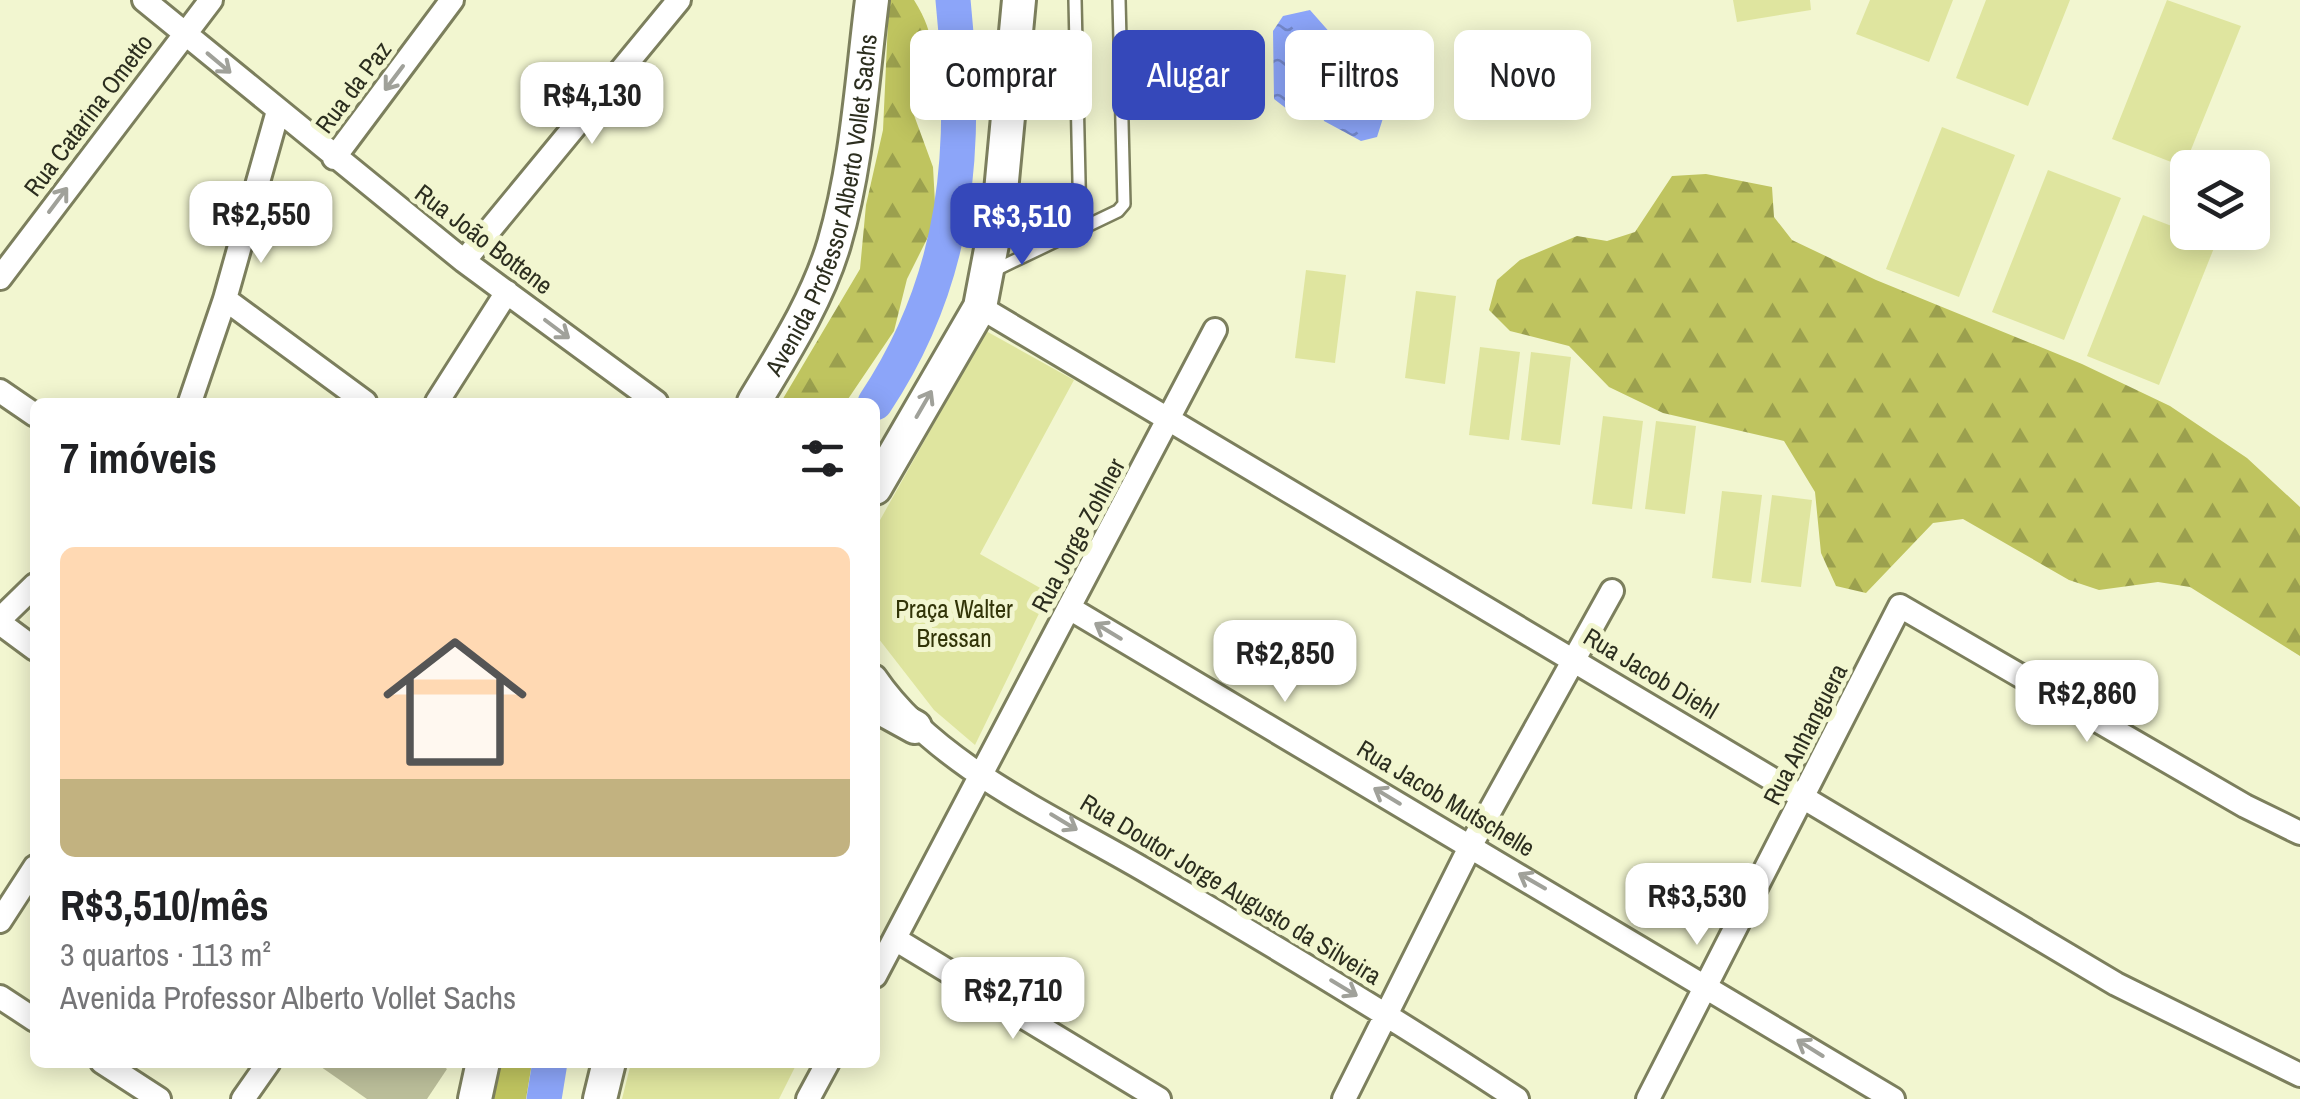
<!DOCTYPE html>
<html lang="pt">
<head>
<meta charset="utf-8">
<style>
  :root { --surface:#fff; --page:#f2f2f2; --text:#202124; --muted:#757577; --accent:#3548ba }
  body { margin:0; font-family:"Archivo Narrow",sans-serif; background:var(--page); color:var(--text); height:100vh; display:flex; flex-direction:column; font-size:38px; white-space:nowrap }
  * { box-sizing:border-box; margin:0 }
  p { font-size:32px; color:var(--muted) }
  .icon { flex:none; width:55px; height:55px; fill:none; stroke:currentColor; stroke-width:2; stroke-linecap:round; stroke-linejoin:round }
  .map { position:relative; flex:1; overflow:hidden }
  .details { position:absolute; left:30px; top:398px; width:850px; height:670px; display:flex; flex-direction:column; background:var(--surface); border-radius:15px; box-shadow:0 5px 25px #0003 }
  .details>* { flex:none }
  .banner { position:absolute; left:910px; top:30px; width:950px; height:90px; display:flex; gap:20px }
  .tools { position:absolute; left:2170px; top:150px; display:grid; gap:20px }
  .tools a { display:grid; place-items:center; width:100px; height:100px; border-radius:15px; background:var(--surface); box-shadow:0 5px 25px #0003; font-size:50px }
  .price { position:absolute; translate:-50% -85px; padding:0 22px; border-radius:20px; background:#fff; color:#222; font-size:32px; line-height:65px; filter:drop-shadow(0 2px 5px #0008) }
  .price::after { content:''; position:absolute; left:50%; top:60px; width:30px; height:22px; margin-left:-15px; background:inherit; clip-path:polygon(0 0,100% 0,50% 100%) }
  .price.on { background:var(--accent); color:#fff }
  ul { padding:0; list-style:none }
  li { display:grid; align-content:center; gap:20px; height:530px; padding:0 30px }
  li span { display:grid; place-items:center; height:310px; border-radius:15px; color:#555 }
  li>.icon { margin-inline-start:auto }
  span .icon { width:180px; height:180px; fill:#fffc; stroke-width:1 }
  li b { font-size:42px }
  h2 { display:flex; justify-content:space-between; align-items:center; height:120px; padding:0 30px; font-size:42px }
  .pill { padding:0 35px; border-radius:15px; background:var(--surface); box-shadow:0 5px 25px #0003; font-size:35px; line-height:90px }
  .pill.on { background:var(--accent); color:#fff }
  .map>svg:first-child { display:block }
  .forest { fill:url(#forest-firs) }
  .park { fill:#dfe59f }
  .water { fill:url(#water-ripples) }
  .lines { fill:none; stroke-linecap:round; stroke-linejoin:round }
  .river { stroke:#8ca5f9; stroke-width:35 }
  .building { fill:#bbbe9a }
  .service-casing { stroke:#7c7f5d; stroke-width:16 }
  .minor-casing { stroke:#7c7f5d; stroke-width:28 }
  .secondary-casing { stroke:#7c7f5d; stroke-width:38 }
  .service { stroke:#fff; stroke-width:11 }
  .minor { stroke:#fff; stroke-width:22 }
  .secondary { stroke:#fff; stroke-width:32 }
  .oneway { stroke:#a0a19a }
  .labels { text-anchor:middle; stroke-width:10; stroke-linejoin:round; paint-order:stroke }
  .street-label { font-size:25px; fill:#2c2e1f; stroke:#f2f6d0 }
  .park-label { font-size:25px; fill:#323408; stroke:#f2f6d0 }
</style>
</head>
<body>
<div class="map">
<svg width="2300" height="1099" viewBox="0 0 2300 1099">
  <defs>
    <pattern id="forest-firs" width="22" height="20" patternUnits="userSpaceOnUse" patternTransform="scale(2.5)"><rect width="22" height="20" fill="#bfc45f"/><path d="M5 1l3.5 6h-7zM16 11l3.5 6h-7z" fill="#9ba04e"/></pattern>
    <pattern id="water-ripples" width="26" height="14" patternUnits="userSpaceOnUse" patternTransform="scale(2.5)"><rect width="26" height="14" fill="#8ca5f9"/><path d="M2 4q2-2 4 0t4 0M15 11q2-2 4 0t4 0" fill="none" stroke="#7387c9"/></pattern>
  </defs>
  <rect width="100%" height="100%" fill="#f2f6d0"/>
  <path class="forest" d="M889,0H914C943,47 929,59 911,107L933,167L936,221L907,279L894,331L846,402H781L860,269L866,205L883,130Z
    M1706,174L1772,187L1774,217L1792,240L1876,280L2082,364L2170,406L2247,458L2300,507V656L2190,587L2158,582L2099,590L2069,580L1963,519L1933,523L1866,593L1836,586L1821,553L1815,492L1784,441L1663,413L1609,387L1569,346L1510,331L1489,310L1497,280L1520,260L1577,236L1607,241L1635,232L1672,176Z
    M497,1063H532L526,1099H490Z"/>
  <path class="park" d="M1733,0H1810L1811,10L1737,22Z
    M1870,0H1953L1929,62L1856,34Z
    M1986,0H2070L2028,106L1956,78Z
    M2167,0L2241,26L2184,167L2112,139Z
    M1942,127L2015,155L1959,297L1886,269Z
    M2048,170L2121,198L2064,340L1992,312Z
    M2143,215L2216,243L2159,385L2087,356Z
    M1306,270L1346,275L1335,363L1295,358Z
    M1416,291L1456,296L1445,384L1405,378Z
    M986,331L1074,380L980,554L1049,593L975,745L934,710L875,634V529Z
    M1480,347L1520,352L1509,440L1469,435Z
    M1531,352L1571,357L1560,445L1521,440Z
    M1603,416L1643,421L1632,509L1592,504Z
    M1656,421L1696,426L1685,514L1645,509Z
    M1722,491L1762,495L1751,583L1712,578Z
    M1772,495L1812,500L1801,587L1761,582Z
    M631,1063V1062L797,1063L779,1099H622Z"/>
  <path class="water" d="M1310,10L1340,44L1352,71L1375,69L1378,56L1391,60L1396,75L1379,78L1366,89L1384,115L1377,137L1361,141L1324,121L1320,107L1287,109L1274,99L1273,31L1283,16Z"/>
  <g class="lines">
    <path class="river" d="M875,403C959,277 968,147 953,0
      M544,1099L550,1062"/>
  </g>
  <path class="building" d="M314,1062H438L447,1069L427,1099H367Z"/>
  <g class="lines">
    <defs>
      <path id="service" d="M1075,0L1080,226
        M993,271L1118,211L1124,204L1119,0"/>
      <path id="minor" d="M144,0L464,261L656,402
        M334,158L452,0
        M464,261L679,0
        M0,278L211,0
        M225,299L365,402
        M980,307L2116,984L2300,1075
        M0,391L35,415
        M190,402L225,299L278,111
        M437,402L507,292
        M1071,609L1893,1099
        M0,619L35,585
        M0,623L35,649
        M875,677C936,767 1061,820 1153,875C1276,947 1398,1020 1517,1099
        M0,921L35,867
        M895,939L1159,1099
        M875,976L1215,330
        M0,997L35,1020
        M102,1062L159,1099
        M243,1099L269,1062
        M808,1099L828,1062
        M1344,1099L1471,845L1612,591
        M1648,1099L1900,606L2245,806L2300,833"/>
      <g id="secondary">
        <path id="s1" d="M754,402C784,352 817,301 834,244C857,166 862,80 872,0"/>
        <path d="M875,488L980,307L1000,202L1019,0"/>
        <path d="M875,705L915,727"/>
        <path d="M475,1099L483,1062"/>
        <path d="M600,1099L609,1062"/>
      </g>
    </defs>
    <use href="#service" class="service-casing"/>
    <use href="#minor" class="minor-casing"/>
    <use href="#secondary" class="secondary-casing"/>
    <use href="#service" class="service"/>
    <use href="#minor" class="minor"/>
    <use href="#secondary" class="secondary"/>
  </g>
  <defs><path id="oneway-shaft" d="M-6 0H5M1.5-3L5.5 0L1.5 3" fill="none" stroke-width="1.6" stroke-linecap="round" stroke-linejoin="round" transform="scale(2.5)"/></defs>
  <g class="oneway">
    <use href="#oneway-shaft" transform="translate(219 63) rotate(40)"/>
    <use href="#oneway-shaft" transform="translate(394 78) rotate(127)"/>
    <use href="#oneway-shaft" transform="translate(58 200) rotate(-53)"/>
    <use href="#oneway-shaft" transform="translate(557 329) rotate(37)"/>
    <use href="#oneway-shaft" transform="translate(924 404) rotate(-60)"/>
    <use href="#oneway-shaft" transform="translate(1108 631) rotate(-149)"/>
    <use href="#oneway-shaft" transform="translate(1387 796) rotate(-149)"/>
    <use href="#oneway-shaft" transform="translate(1064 822) rotate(31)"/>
    <use href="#oneway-shaft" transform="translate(1532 881) rotate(-150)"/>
    <use href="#oneway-shaft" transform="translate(1344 988) rotate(31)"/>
    <use href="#oneway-shaft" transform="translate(1810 1048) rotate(-148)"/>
  </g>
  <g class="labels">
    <g class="street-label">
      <text transform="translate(353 87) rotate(-53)" y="9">Rua da Paz</text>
      <text transform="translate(88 115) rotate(-53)" y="9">Rua Catarina Ometto</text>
      <text dy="9" stroke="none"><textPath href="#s1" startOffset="212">Avenida Professor Alberto Vollet Sachs</textPath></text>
      <text transform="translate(484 239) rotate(37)" y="9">Rua João Bottene</text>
      <text transform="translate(1078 535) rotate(-62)" y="9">Rua Jorge Zohlner</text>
      <text transform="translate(1651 673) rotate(31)" y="9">Rua Jacob Diehl</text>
      <text transform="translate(1805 734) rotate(-63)" y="9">Rua Anhanguera</text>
      <text transform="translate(1446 798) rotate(31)" y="9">Rua Jacob Mutschelle</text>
      <text transform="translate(1231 889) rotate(31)" y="9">Rua Doutor Jorge Augusto da Silveira</text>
    </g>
    <g class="park-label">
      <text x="954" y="618">Praça Walter<tspan x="954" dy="29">Bressan</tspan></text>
    </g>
  </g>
</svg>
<div class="tools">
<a><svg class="icon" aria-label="layers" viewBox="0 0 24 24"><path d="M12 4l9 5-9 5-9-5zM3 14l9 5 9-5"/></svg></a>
</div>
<b class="price" style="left:592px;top:147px">R$4,130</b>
<b class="price" style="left:261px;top:266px">R$2,550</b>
<b class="price on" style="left:1022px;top:268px">R$3,510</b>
<b class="price" style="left:1285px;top:705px">R$2,850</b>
<b class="price" style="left:2087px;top:745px">R$2,860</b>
<b class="price" style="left:1697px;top:948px">R$3,530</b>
<b class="price" style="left:1013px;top:1042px">R$2,710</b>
<div class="banner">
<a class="pill">Comprar</a>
<a class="pill on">Alugar</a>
<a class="pill">Filtros</a>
<a class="pill">Novo</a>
</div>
<section class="details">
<h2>7 imóveis<svg class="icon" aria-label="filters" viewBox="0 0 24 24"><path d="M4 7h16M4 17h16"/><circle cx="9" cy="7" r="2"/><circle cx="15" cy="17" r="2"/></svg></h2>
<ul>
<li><span style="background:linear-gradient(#ffd9b3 75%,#c2b280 0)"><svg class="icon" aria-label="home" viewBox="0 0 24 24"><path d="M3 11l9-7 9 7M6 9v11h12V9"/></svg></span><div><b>R$3,510/mês</b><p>3 quartos · 113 m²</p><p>Avenida Professor Alberto Vollet Sachs</p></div></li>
</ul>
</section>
</div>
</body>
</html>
